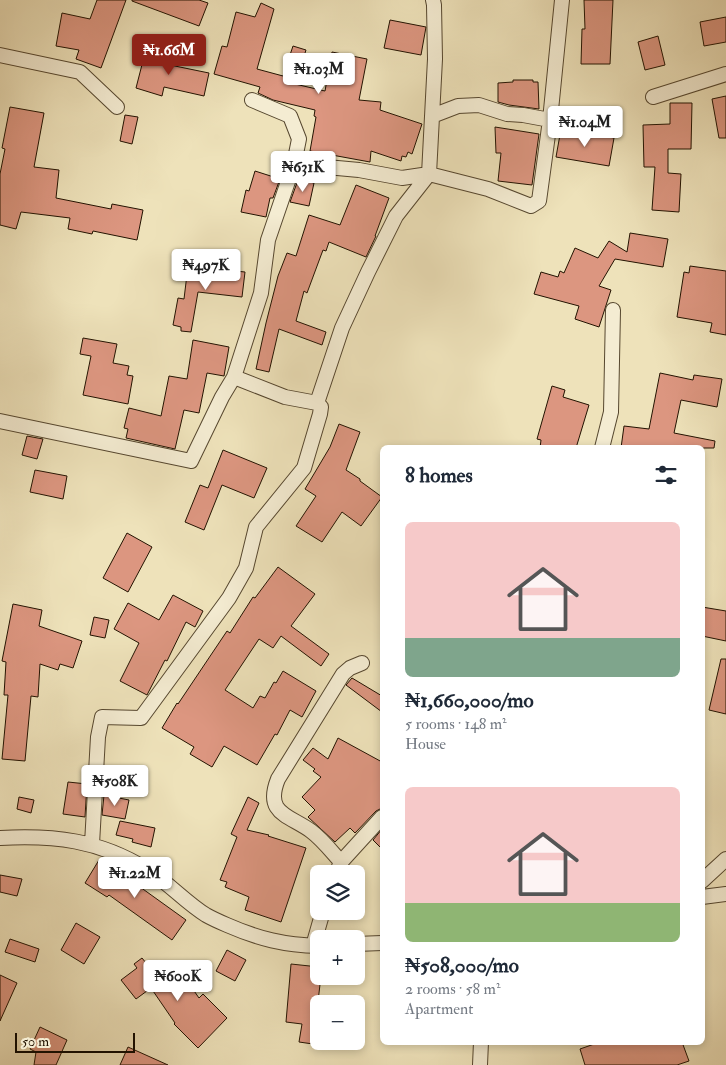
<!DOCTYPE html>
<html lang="en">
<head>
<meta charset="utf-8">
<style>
  :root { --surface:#fff; --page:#f2f2f3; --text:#1f2937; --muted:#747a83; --accent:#8f2418 }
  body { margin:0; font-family:"IM FELL Double Pica",serif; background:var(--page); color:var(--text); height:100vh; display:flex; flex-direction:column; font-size:19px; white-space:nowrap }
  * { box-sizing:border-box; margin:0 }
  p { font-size:16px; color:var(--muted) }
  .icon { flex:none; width:28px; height:28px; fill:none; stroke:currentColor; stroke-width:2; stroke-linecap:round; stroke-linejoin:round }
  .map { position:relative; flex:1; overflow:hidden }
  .sheet { position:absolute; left:380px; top:445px; width:325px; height:600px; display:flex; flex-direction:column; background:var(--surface); border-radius:8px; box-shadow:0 2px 8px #0003 }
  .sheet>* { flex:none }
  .controls { position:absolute; left:310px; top:865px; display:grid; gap:10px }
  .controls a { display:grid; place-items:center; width:55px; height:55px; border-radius:8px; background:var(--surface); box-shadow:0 2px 8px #0003; font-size:25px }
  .scale { position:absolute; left:15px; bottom:12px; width:120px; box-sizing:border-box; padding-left:5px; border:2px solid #231301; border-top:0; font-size:14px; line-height:18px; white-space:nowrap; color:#231301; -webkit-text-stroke:4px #f4ecd2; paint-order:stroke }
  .price { position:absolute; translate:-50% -42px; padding:0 11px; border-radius:5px; background:#fff; color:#222; font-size:16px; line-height:32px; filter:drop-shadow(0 1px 2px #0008) }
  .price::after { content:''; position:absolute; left:50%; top:30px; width:15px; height:11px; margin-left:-8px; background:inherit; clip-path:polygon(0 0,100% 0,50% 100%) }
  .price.active { background:var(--accent); color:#fff }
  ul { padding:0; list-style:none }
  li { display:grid; align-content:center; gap:10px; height:265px; padding:0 25px }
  li span { display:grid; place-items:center; height:155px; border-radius:8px; color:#555 }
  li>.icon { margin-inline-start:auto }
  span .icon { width:90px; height:90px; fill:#fffc; stroke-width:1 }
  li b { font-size:21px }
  h2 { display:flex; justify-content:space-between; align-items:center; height:60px; padding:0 25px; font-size:21px }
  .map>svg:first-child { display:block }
  .building { fill:#dc9680; stroke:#231301 }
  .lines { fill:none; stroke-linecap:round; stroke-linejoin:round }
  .minor-casing { stroke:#56472f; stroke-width:16 }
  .minor { stroke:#f4ecd2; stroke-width:14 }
</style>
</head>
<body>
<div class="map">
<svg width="726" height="1065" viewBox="0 0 726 1065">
  <rect width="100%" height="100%" fill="#eee2ba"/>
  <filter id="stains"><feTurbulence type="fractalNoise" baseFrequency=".004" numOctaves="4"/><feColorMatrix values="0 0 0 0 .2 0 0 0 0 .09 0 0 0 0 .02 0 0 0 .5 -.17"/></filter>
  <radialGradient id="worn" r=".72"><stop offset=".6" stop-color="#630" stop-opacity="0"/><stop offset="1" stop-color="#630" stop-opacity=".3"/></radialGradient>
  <path class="building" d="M97,0H126L101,68L76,59L79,50L56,46L62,13L90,19Z
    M132,0H199L208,3L199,26L132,1Z
    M584,0H613L610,64H581L582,29H585Z
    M261,3L274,9L257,69L283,76L293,46L306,50L295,84L325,91L332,52L367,59L359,100L381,102L380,110L422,124L412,154L408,152L406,157L402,156L401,161L371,151L370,162L310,151L316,117L314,116L315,110L273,100L258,93L260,87L214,74L222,46L227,47L236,12L255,17Z
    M726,17V42L704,46L700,22Z
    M390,20L426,27L421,55L384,48Z
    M658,36L665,65L645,70L638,42Z
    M146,49L172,56L170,65L209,73L204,96L164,87L162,96L136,88Z
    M513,80H533V82H538L539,109L509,105L498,102V83L513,82Z
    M726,96V138H719L712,99Z
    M670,103H692L691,149H668V173L681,174L679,212L652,210L655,167H644L643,125L670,124Z
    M10,107L44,113L34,167L59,170L56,198L111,209L112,204L143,210L137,240L93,231L92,234L68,229L70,218L21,212L16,229L0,225V174L5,149L2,148Z
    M125,115L138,117L132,144L120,141Z
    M495,127L539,134L532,185L498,181L501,153H496Z
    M561,129L614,138L609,166L556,157Z
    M255,171L280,179L273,198H270L266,217L241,212L246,190L249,191Z
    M298,180L314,183L309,206L290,202Z
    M356,185L389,198L375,236H376L366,257L329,242L326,251L323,250L307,293L304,291L296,321L326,332L322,345L279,329L269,372L256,369L266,323L278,276L287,253L296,256L309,215L340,225Z
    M630,233L668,239L663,267L615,259L599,286L611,290L599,327L575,319L579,306L534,294L541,272L558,277L560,271L564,273L575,248L598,258L609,241L627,252Z
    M188,266L245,272L242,297L198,292L191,332L181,331V327L173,325L178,298L184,299Z
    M690,266L726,271V335L710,332L712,323L677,317L684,272L689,273Z
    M83,338L117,344L113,363L129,366L127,375L133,376L128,404L83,395L91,356L80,354Z
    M193,340L229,347L224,376L207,373L199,413L184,410L175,449L126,438L128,429L124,428L129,408L161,416L169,376L187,379Z
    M660,373L693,380L694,375L722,379L717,407L681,400L674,433L715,441L714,448H621L624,426L649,429Z
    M552,386L565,390L563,397L589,405L576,448H540L541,440L537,439Z
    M339,424L360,432L346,470L360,479V481L382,497L361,526L342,512L322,542L296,526L316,496L305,489L330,447Z
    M27,436L43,439L37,459L22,455Z
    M223,450L267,468L254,498L222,485L204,530L185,522L200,485L208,488Z
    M35,470L67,476L63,499L30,492Z
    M127,533L152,547L128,592L103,578Z
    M278,567L315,594L291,626L329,654L321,666L281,636L273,648L259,639L225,690L253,708L260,696L265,698L274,682L276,683L283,671L316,691L302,717L290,710L277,735L275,734L257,765L224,746L212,767L190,754L194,747L162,728L177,703L178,704L227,631L230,633L253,597L255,598Z
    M173,595L203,611L195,627L186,622L167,661L165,660L147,695L120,681L139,643L114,629L128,603L159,620Z
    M13,604L42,610L39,626L82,641L73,668L60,664L58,670L40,664L38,697L31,696L25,761L2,759L8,695H4L6,662L2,661Z
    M702,607L726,611V641L702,636Z
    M94,617L109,620L105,638L90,635Z
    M721,659H726V714L709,710Z
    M352,678L382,696V712L346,685Z
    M338,738L382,762V808L376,811L355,833L350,828L335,842L308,817L315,810L302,797L321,777L313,771L315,769L303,760L313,748L328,759Z
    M68,782L87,784L85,817L63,814Z
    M104,795L129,800L125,819L102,815Z
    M19,797L34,800L31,813L17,809Z
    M248,797L259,803L247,830L269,835L268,836L306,848L281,922L245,910L249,897L225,887L227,882L220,880L237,837L231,834Z
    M120,821L155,828L151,847L132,842L133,839L116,835Z
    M382,829V849L373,840Z
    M99,860L122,874L186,920L172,940L109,895L107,897L85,883Z
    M0,875L22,879L17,896L0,892Z
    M76,923L100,937L84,964L61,950Z
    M10,939L39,949L35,962L5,952Z
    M227,950L246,960L235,981L216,971Z
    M142,958L163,984L181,972L199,998L203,994L227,1018L198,1048L174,1024L175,1023L151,988L136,999L121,980L137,968L134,964Z
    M291,964L319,967V976H321L313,1044L299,1042L302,1024L286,1022Z
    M0,975L17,983L0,1021Z
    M40,1027L67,1040L56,1065H34L36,1052L30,1049Z
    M600,1042H682L689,1061L677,1065H585L580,1049Z
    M128,1047L168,1065H120Z"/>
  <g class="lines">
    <defs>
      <path id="minor" d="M0,55L80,72L117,107
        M653,97L726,74
        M432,116L458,106L479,105L507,114L523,115L550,120
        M294,164L359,170L402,178L429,174L488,189L531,206L539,201L550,120L562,0
        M317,403L342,328L368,272L396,216L429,174L435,59L434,5L433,0
        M0,421L191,461L222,397L234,377
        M602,448L611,412L613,310
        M0,838C54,835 99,840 146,869C168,882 185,902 206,915C213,919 220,922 227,925C259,939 284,945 319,946
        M92,844L98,737L102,717L141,718L229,598L246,568L256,527L304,468L320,414L321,407L317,403L285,397L234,377L261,293L268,240L294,164L299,139L290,116L252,100
        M341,862C332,852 322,839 311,831C289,815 264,814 278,779L343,674L350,668L362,663
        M336,874L341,862L382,817
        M702,881L726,859
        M702,897L726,894
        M356,944L382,943
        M313,946L323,911
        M480,1065L481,1042"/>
    </defs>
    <use href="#minor" class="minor-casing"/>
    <use href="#minor" class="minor"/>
  </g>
  <rect width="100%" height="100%" filter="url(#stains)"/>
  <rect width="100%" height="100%" fill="url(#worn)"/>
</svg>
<div class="controls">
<a><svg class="icon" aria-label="layers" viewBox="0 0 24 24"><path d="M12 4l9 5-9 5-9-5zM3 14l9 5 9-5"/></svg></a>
<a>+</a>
<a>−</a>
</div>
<div class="scale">50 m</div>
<b class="price active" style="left:169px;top:76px">₦1.66M</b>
<b class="price" style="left:319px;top:95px">₦1.03M</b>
<b class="price" style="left:585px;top:148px">₦1.04M</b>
<b class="price" style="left:303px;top:193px">₦631K</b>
<b class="price" style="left:206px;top:291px">₦497K</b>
<b class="price" style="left:115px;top:807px">₦508K</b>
<b class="price" style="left:135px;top:899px">₦1.22M</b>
<b class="price" style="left:178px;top:1002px">₦600K</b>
<section class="sheet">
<h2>8 homes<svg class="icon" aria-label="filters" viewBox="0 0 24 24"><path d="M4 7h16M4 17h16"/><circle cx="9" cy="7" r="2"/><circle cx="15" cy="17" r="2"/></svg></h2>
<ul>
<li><span style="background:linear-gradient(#f6c9c9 75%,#7fa58c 0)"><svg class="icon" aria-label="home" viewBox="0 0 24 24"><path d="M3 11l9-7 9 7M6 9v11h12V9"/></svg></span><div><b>₦1,660,000/mo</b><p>5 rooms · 148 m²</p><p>House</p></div></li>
<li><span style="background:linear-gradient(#f6c9c9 75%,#8fb573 0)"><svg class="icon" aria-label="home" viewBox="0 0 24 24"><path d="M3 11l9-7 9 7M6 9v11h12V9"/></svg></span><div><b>₦508,000/mo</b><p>2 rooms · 58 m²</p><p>Apartment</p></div></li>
</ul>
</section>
</div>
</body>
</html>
